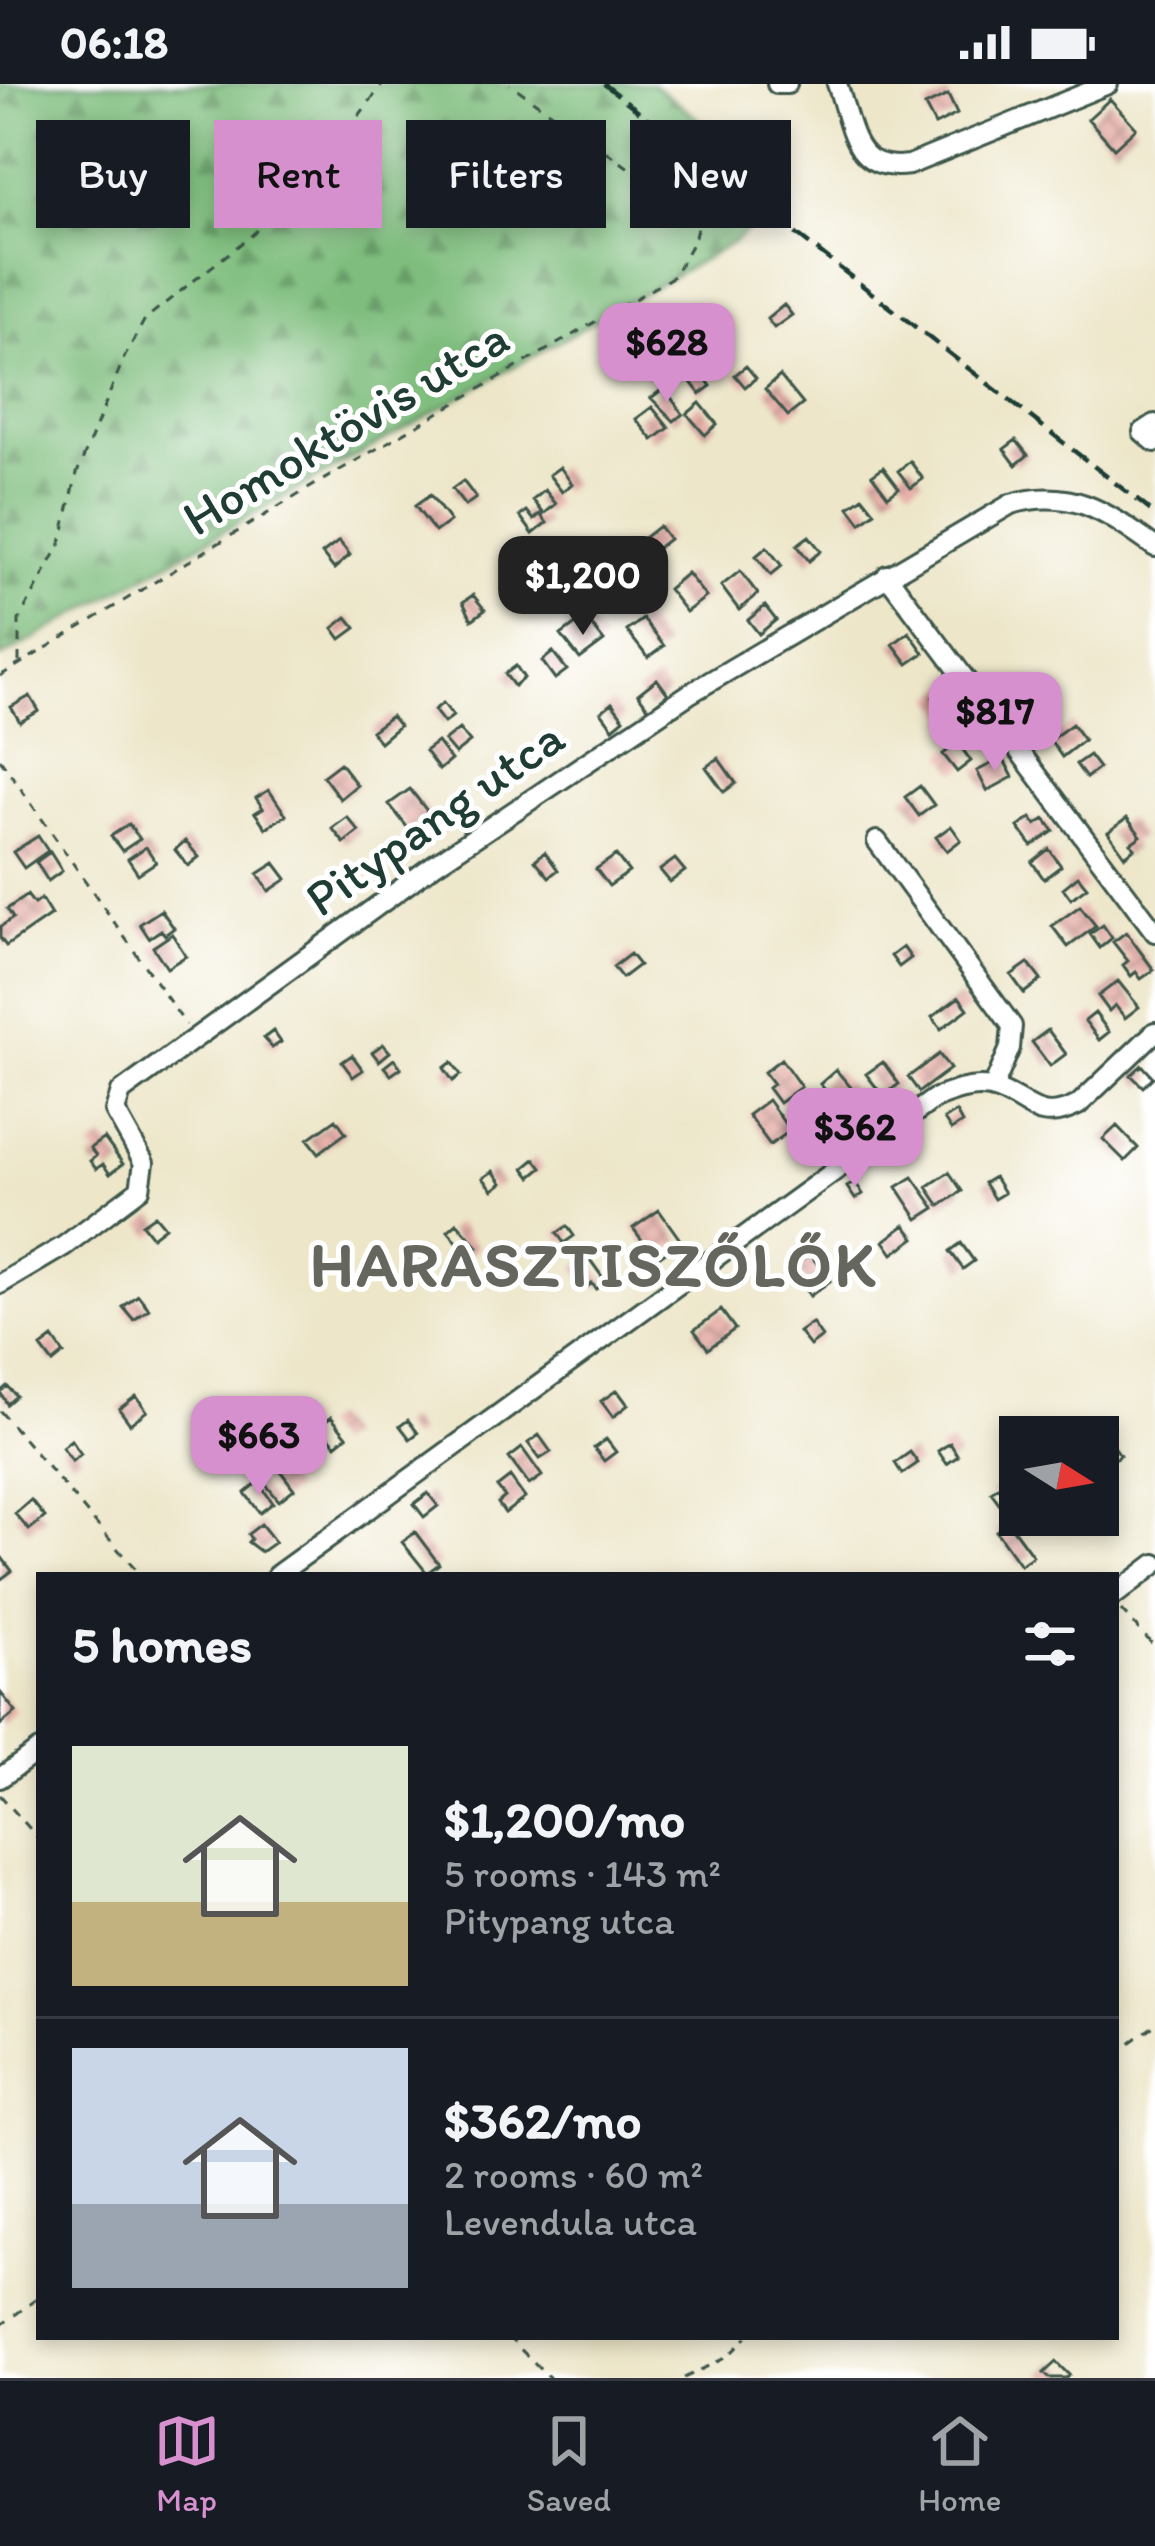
<!DOCTYPE html>
<html lang="en">
<head>
<meta charset="utf-8">
<style>
  :root { --surface:#171b24; --page:#242831; --text:#f1f3f6; --muted:#9ea1a6; --line:#363941; --accent:#d690ce }
  body { margin:0; font-family:Itim,sans-serif; background:var(--page); color:var(--text); height:100vh; display:flex; flex-direction:column; font-size:45px; white-space:nowrap }
  * { box-sizing:border-box; margin:0 }
  p { font-size:39px; color:var(--muted) }
  .icon { flex:none; width:66px; height:66px; fill:none; stroke:currentColor; stroke-width:2; stroke-linecap:round; stroke-linejoin:round }
  .map { position:relative; flex:1; overflow:hidden }
  .sheet { position:absolute; left:36px; top:1488px; width:1083px; height:768px; display:flex; flex-direction:column; background:var(--surface); border-radius:0px; box-shadow:0 6px 18px #0003 }
  .sheet>* { flex:none }
  .guide { position:absolute; left:36px; top:36px; width:1083px; height:108px; display:flex; gap:24px }
  .needle { width:78px; rotate:101deg }
  .buttons { position:absolute; left:999px; top:1332px; display:grid; gap:24px }
  .buttons a { display:grid; place-items:center; width:120px; height:120px; border-radius:0px; background:var(--surface); box-shadow:0 6px 18px #0003; font-size:60px }
  .price { position:absolute; translate:-50% -102px; padding:0 27px; border-radius:24px; background:var(--accent); color:#111; font-size:39px; line-height:78px; filter:drop-shadow(0 3px 6px #0008) }
  .price::after { content:''; position:absolute; left:50%; top:72px; width:36px; height:27px; margin-left:-18px; background:inherit; clip-path:polygon(0 0,100% 0,50% 100%) }
  .price.selected { background:#222; color:#fff }
  ul { padding:0; list-style:none }
  li { display:flex; align-items:center; gap:36px; height:300px; padding:0 36px }
  li+li { border-top:3px solid var(--line) }
  li span { display:grid; place-items:center; flex:none; width:336px; height:240px; border-radius:0px; color:#555 }
  li>.icon { margin-inline-start:auto }
  span .icon { width:144px; height:144px; fill:#fffc; stroke-width:1 }
  li b { font-size:51px }
  h2 { display:flex; justify-content:space-between; align-items:center; height:144px; padding:0 36px; font-size:51px }
  .chip { padding:0 42px; border-radius:0px; background:var(--surface); box-shadow:0 6px 18px #0003; font-size:42px; line-height:108px }
  .chip.selected { background:var(--accent); color:#111 }
  .status { display:flex; justify-content:space-between; align-items:center; height:84px; padding:0 60px; background:var(--surface); direction:ltr }
  .status svg { height:33px; fill:currentColor }
  .tab-bar { display:flex; justify-content:space-around; align-items:center; height:168px; border-top:3px solid var(--line); background:var(--surface); font-size:33px; color:var(--muted) }
  .tab-bar a { display:grid; justify-items:center; gap:6px }
  .tab-bar .selected { color:var(--accent) }
  .map>svg:first-child { display:block }
  .forest { fill:url(#forest-firs); stroke:#4e7d58; stroke-width:3 }
  .building { fill:url(#building-cross-hatch) }
  .lines { fill:none; stroke-linecap:round; stroke-linejoin:round }
  .minor-casing { stroke:#3e564a; stroke-width:24 }
  .path { stroke:#3e564a; stroke-width:3; stroke-dasharray:9 9; stroke-linecap:butt }
  .minor { stroke:#fff; stroke-width:18 }
  .rail { stroke:#1f3d34; stroke-width:4.5; stroke-dasharray:18 9; stroke-linecap:butt }
  .labels { text-anchor:middle; stroke-width:10; stroke-linejoin:round; paint-order:stroke }
  .street-label { font-size:51px; fill:#1f3d34; stroke:#fff }
  .district-label { font-size:63px; font-weight:bold; letter-spacing:3px; fill:#65665d; stroke:#fff }
</style>
</head>
<body>
<div class="status"><b>06:18</b><svg viewBox="0 0 49 12"><path d="M0 12V9h3v3zM5 12V6h3v6zM10 12V3h3v9zM15 12V0h3v12zM26 1h20v11H26zM47 4h2v5h-2z"/></svg></div>
<div class="map">
<svg width="1155" height="2294" viewBox="0 0 1155 2294">
  <defs>
    <pattern id="forest-firs" width="22" height="20" patternUnits="userSpaceOnUse" patternTransform="scale(3)"><rect width="22" height="20" fill="#7ebd7d"/><path d="M5 1l3.5 6h-7zM16 11l3.5 6h-7z" fill="#679b67"/></pattern>
    <pattern id="building-cross-hatch" width="8" height="8" patternUnits="userSpaceOnUse" patternTransform="scale(3)"><rect width="8" height="8" fill="#e7b1aa"/><path d="M0 0l8 8M0 8l8-8" fill="none" stroke="#bb918b"/></pattern>
  </defs>
  <rect width="100%" height="100%" fill="#fff"/>
  <filter id="ink" filterUnits="userSpaceOnUse"><feTurbulence type="fractalNoise" baseFrequency=".00833" numOctaves="2"/><feDisplacementMap in="SourceGraphic" scale="24" xChannelSelector="R" yChannelSelector="G"/><feConvolveMatrix kernelMatrix="1 2 1 2 8 2 1 2 1" color-interpolation-filters="sRGB"/></filter>
  <filter id="wash" filterUnits="userSpaceOnUse"><feTurbulence type="fractalNoise" baseFrequency=".004" numOctaves="4" result="noise"/><feDisplacementMap in="SourceGraphic" scale="48" xChannelSelector="R" yChannelSelector="G"/><feGaussianBlur stdDeviation="2.7" result="paint"/><feColorMatrix in="noise" values="0 0 0 0 0 0 0 0 0 0 0 0 0 0 0 0 0 1.4 0 .05"/><feComposite in="paint" operator="in"/></filter>
  <g filter="url(#wash)">
    <rect width="100%" height="100%" fill="#ede6c9"/>
    <path class="forest" d="M0,0H653L788,105L737,156L0,574Z"/>
    <g id="blocks">
      <path class="building" d="M948,11L957,30L935,41L925,22Z
        M1110,15L1136,44L1114,64L1088,35Z
        M784,221L792,231L774,244L767,235Z
        M663,234L675,248L660,260L649,245Z
        M746,282L756,294L745,303L735,291Z
        M699,286L711,302L700,310L688,294Z
        M780,292L803,320L788,332L765,305Z
        M664,304L683,330L674,337L651,314Z
        M700,319L717,340L705,351L687,330Z
        M652,323L669,344L653,356L636,335Z
        M1016,356L1028,371L1016,381L1004,365Z
        M910,377L923,395L911,404L898,387Z
        M560,383L572,400L562,408L549,391Z
        M883,383L899,404L888,412L872,391Z
        M463,397L476,414L465,422L452,405Z
        M545,406L556,420L544,430L533,416Z
        M430,411L450,437L435,448L415,422Z
        M863,413L875,428L861,439L849,423Z
        M527,427L534,436L540,430L547,439L533,450L520,432Z
        M659,442L669,455L645,474L635,461Z
        M809,452L821,467L809,477L797,461Z
        M339,457L350,471L334,485L322,470Z
        M767,463L782,482L771,491L756,472Z
        M538,485L551,501L522,524L509,507Z
        M740,487L758,510L739,526L721,502Z
        M687,489L706,513L686,528L668,505Z
        M473,511L485,526L472,536L463,518Z
        M765,522L776,536L759,550L748,536Z
        M347,533L356,544L341,555L333,544Z
        M585,533L604,557L580,575L561,551Z
        M643,535L664,562L648,574L627,547Z
        M909,548L924,569L908,580L893,560Z
        M553,568L567,586L555,595L542,577Z
        M516,582L524,594L514,602L505,590Z
        M657,595L668,610L649,625L638,610Z
        M953,599L965,616L946,631L933,613Z
        M1015,611L1023,621L1007,633L999,622Z
        M30,612L39,627L20,638L11,623Z
        M443,619L453,632L444,639L434,626Z
        M612,619L624,635L613,644L601,628Z
        M1028,625L1038,639L1022,651L1012,637Z
        M959,629L969,643L957,652L947,637Z
        M391,632L399,642L380,658L371,647Z
        M1072,640L1084,656L1062,673L1050,656Z
        M459,645L470,658L455,670L444,657Z
        M437,658L451,676L439,686L425,667Z
        M958,659L971,677L957,688L943,670Z
        M1089,671L1099,684L1086,694L1076,680Z
        M718,674L736,699L724,708L706,683Z
        M1003,674L1013,693L987,707L977,687Z
        M340,679L357,701L340,715L323,692Z
        M920,702L934,721L919,732L905,713Z
        M410,705L438,741L418,757L389,720Z
        M269,706L286,731L266,744L255,729L263,724L256,714Z
        M464,723L475,737L463,746L452,732Z
        M347,733L359,747L344,759L332,744Z
        M1031,734L1036,741L1045,735L1054,747L1032,762L1018,743Z
        M1127,734L1141,752L1131,759L1135,764L1125,772L1108,748Z
        M129,740L140,755L122,767L111,752Z
        M951,742L961,756L947,767L936,753Z
        M38,752L48,767L24,784L13,768Z
        M185,757L199,773L188,782L175,766Z
        M146,763L156,778L138,790L128,775Z
        M1049,765L1061,782L1044,795L1032,778Z
        M50,768L62,787L48,797L36,778Z
        M545,768L558,786L549,793L535,776Z
        M616,771L629,788L609,802L596,785Z
        M675,775L685,787L670,798L660,786Z
        M275,779L287,795L269,807L258,790Z
        M1078,792L1087,803L1071,815L1063,804Z
        M27,811L34,820L41,815L51,831L6,862L0,854V843L13,834L7,825Z
        M1080,822L1096,842L1068,863L1052,842Z
        M161,826L174,844L165,851L161,846L149,854L140,840Z
        M1103,841L1112,854L1100,864L1090,850Z
        M1126,848L1154,886L1141,895L1136,888L1131,892L1123,881L1128,877L1113,858Z
        M172,850L186,872L167,884L153,863Z
        M903,863L911,874L899,883L891,872Z
        M630,870L639,881L622,894L613,883Z
        M1028,879L1041,896L1024,909L1011,891Z
        M1118,897L1139,923L1125,934L1115,921L1109,927L1098,912Z
        M959,913L968,925L941,945L932,933Z
        M1095,929L1109,948L1099,956L1085,937Z
        M1048,946L1066,970L1050,982L1032,958Z
        M273,947L281,958L272,964L264,954Z
        M383,960L390,968L379,977L372,968Z
        M939,970L950,985L919,1008L908,993Z
        M352,971L363,986L353,993L342,978Z
        M394,975L401,984L391,991L384,983Z
        M781,975L801,1003L779,1019L768,1004L773,1000L764,988Z
        M452,978L461,991L453,997L444,984Z
        M883,978L899,1000L883,1012L866,990Z
        M1142,981L1153,993L1143,1003L1131,991Z
        M836,986L860,1014L844,1028L820,1000Z
        M768,1016L790,1047L770,1061L748,1031Z
        M956,1028L962,1039L951,1046L944,1035Z
        M336,1035L346,1049L319,1069L308,1055Z
        M1117,1042L1138,1064L1125,1077L1103,1055Z
        M104,1054L123,1080L110,1090L103,1080L96,1085L90,1077L96,1072L90,1064Z
        M535,1075L542,1084L531,1093L524,1084Z
        M493,1087L502,1099L493,1106L483,1094Z
        M949,1088L962,1107L940,1122L927,1103Z
        M913,1093L935,1124L918,1135L897,1103Z
        M994,1093L1004,1109L994,1115L984,1099Z
        M855,1098L863,1110L855,1115L847,1103Z
        M659,1126L681,1157L656,1175L633,1144Z
        M155,1131L165,1143L152,1153L142,1140Z
        M457,1139L478,1163L468,1171L448,1147Z
        M905,1141L915,1154L893,1170L884,1157Z
        M567,1142L574,1152L564,1159L557,1149Z
        M961,1159L974,1177L963,1185L950,1167Z
        M810,1170L830,1197L810,1212L791,1185Z
        M588,1173L606,1198L596,1205L592,1199L588,1202L575,1184Z
        M138,1211L149,1225L134,1236L123,1223Z
        M721,1226L735,1245L708,1265L694,1246Z
        M812,1239L822,1253L810,1262L799,1248Z
        M53,1254L64,1270L53,1279L41,1263Z
        M7,1302L16,1312L7,1320L0,1308Z
        M617,1306L628,1321L613,1333L601,1317Z
        M136,1312L147,1327L130,1340L119,1325Z
        M331,1333L347,1352L336,1361L320,1342Z
        M408,1336L418,1349L410,1355L400,1342Z
        M539,1351L551,1368L540,1375L528,1359Z
        M1106,1351L1120,1371L1109,1379L1098,1364V1357Z
        M606,1355L616,1368L604,1377L594,1364Z
        M71,1356L81,1370L72,1377L62,1363Z
        M950,1359L958,1372L947,1380L938,1367Z
        M522,1364L542,1392L529,1401L509,1374Z
        M910,1368L918,1379L902,1390L895,1379Z
        M276,1381L294,1405L279,1417L260,1393Z
        M510,1393L525,1414L505,1429L498,1419L505,1413L497,1403Z
        M258,1398L273,1419L260,1429L245,1409Z
        M1001,1401L1012,1416L1002,1423L991,1408Z
        M428,1409L438,1422L424,1433L414,1420Z
        M31,1416L45,1433L29,1446L15,1430Z
        M1008,1438L1033,1472L1020,1481L996,1447Z
        M261,1440L275,1458L261,1468L248,1458L251,1455L248,1450Z
        M415,1448L439,1480L427,1489L402,1458Z
        M0,1471L12,1487L0,1496Z
        M0,1608L16,1628L0,1641Z
        M1056,2278L1069,2291L1066,2294H1049L1044,2289Z"/>
    </g>
  </g>
  <g filter="url(#ink)">
    <use href="#blocks" fill-opacity="0" stroke="#3e564a" stroke-width="3"/>
    <g class="lines">
      <defs>
        <path id="minor" d="M777,0H787
          M837,0C853,44 852,89 909,81L1108,0
          M1155,340L1143,348L1155,358
          M887,491L1155,848
          M877,757L1012,942L1010,964L993,1004
          M0,1200L64,1162L140,1105L144,1079L115,1027L121,1008L435,780L689,610L1011,420C1072,402 1107,429 1155,463
          M277,1491L934,1015C951,1008 972,1000 990,1004C1028,1013 1034,1043 1078,1021L1155,948
          M1116,1510L1155,1480
          M0,1694L39,1666"/>
      </defs>
      <use href="#minor" class="minor-casing"/>
      <path class="path" d="M19,578V536L61,459L77,389L124,274L145,235L252,151L316,88L383,0
        M0,592L316,400L674,192L694,156L700,134L510,0
        M0,675L186,941
        M0,1327L140,1491
        M1121,1526L1155,1563
        M0,1711L39,1755
        M1116,1969L1155,1941
        M0,2242L39,2213
        M508,2253L550,2294
        M684,2294L727,2273L747,2253"/>
      <use href="#minor" class="minor"/>
      <path class="rail" d="M604,0L1155,430"/>
    </g>
  </g>
  <g class="labels">
    <g class="street-label">
      <text transform="translate(345 343) rotate(-31)" y="18">Homoktövis utca</text>
      <text transform="translate(434 733) rotate(-35)" y="18">Pitypang utca</text>
    </g>
    <g class="district-label">
      <text x="594" y="1202">HARASZTISZŐLŐK</text>
    </g>
  </g>
</svg>
<div class="buttons">
<a><svg class="needle" viewBox="-14 -14 28 28"><path d="M0-13l5 13h-10z" fill="#e53935"/><path d="M0 13l5-13h-10z" fill="#9ea1a6"/></svg></a>
</div>
<b class="price" style="left:667px;top:321px">$628</b>
<b class="price selected" style="left:583px;top:554px">$1,200</b>
<b class="price" style="left:995px;top:690px">$817</b>
<b class="price" style="left:855px;top:1106px">$362</b>
<b class="price" style="left:259px;top:1414px">$663</b>
<div class="guide">
<a class="chip">Buy</a>
<a class="chip selected">Rent</a>
<a class="chip">Filters</a>
<a class="chip">New</a>
</div>
<section class="sheet">
<h2>5 homes<svg class="icon" aria-label="filters" viewBox="0 0 24 24"><path d="M4 7h16M4 17h16"/><circle cx="9" cy="7" r="2"/><circle cx="15" cy="17" r="2"/></svg></h2>
<ul>
<li><span style="background:linear-gradient(#dfe7d0 65%,#c2b280 0)"><svg class="icon" aria-label="home" viewBox="0 0 24 24"><path d="M3 11l9-7 9 7M6 9v11h12V9"/></svg></span><div><b>$1,200/mo</b><p>5 rooms · 143 m²</p><p>Pitypang utca</p></div></li>
<li><span style="background:linear-gradient(#c9d6e8 65%,#9aa5b1 0)"><svg class="icon" aria-label="home" viewBox="0 0 24 24"><path d="M3 11l9-7 9 7M6 9v11h12V9"/></svg></span><div><b>$362/mo</b><p>2 rooms · 60 m²</p><p>Levendula utca</p></div></li>
</ul>
</section>
</div>
<nav class="tab-bar">
<a class="selected"><svg class="icon" aria-label="map" viewBox="0 0 24 24"><path d="M3 6l6-2 6 2 6-2v14l-6 2-6-2-6 2zM9 4v14M15 6v14"/></svg>Map</a>
<a><svg class="icon" aria-label="saved" viewBox="0 0 24 24"><path d="M7 4h10v16l-5-4-5 4z"/></svg>Saved</a>
<a><svg class="icon" aria-label="home" viewBox="0 0 24 24"><path d="M3 11l9-7 9 7M6 9v11h12V9"/></svg>Home</a>
</nav>
</body>
</html>
